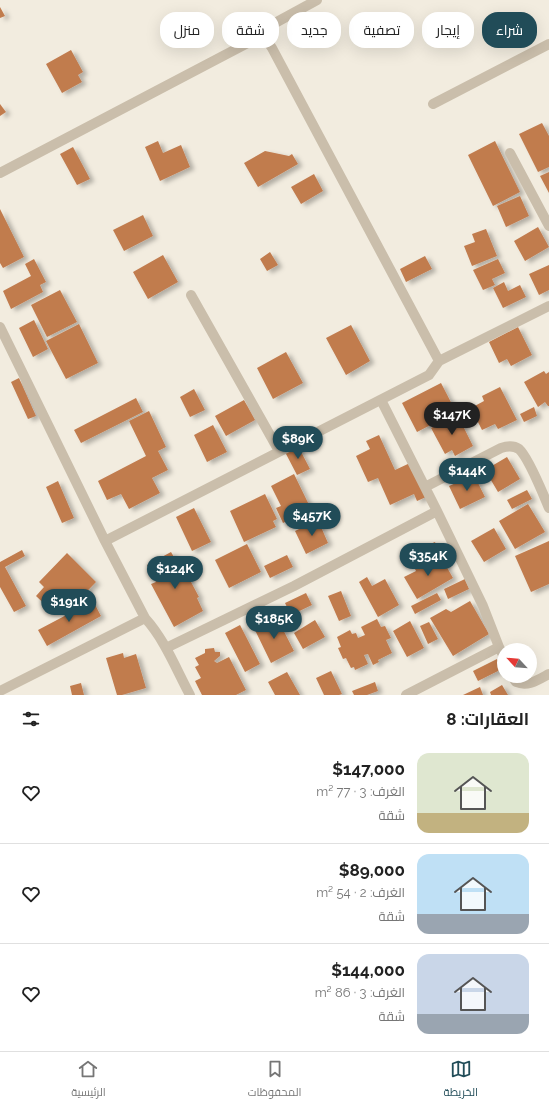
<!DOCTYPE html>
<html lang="ar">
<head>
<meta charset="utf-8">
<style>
  :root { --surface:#fff; --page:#f6f6f6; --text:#222; --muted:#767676; --line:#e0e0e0; --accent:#214c58 }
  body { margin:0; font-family:Raleway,Cairo,sans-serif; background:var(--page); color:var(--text); direction:rtl; height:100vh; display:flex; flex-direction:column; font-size:15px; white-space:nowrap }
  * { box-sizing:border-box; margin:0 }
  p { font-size:13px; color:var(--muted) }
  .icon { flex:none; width:22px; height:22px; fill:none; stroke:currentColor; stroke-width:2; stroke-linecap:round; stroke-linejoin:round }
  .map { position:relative; height:695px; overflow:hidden; direction:ltr }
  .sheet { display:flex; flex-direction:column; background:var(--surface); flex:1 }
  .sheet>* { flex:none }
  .banner { position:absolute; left:12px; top:12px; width:525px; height:36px; direction:rtl; display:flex; gap:8px }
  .needle { width:26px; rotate:296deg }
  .fabs { position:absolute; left:497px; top:643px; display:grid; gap:8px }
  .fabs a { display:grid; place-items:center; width:40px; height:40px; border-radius:50%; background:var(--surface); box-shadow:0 4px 16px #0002; font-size:20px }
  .price { position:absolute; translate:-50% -34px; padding:0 9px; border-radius:14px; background:var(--accent); color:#fff; font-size:13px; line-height:26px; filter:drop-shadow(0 1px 2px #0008) }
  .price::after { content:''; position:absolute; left:50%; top:24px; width:12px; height:9px; margin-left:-6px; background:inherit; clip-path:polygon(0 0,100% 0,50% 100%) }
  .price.current { background:#222; color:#fff }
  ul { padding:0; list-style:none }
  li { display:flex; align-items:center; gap:12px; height:100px; padding:0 20px }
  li+li { border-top:1px solid var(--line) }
  li span { display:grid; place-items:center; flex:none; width:112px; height:80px; border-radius:12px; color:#555 }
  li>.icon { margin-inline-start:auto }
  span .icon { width:48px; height:48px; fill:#fffc; stroke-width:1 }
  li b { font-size:17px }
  h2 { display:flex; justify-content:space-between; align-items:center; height:48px; padding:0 20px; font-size:17px }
  .chip { padding:0 14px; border-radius:16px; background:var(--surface); box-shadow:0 4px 16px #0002; font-size:14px; line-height:36px }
  .chip.current { background:var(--accent); color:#fff }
  .tab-bar { display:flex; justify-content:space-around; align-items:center; height:56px; border-top:1px solid var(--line); background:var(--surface); font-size:11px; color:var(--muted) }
  .tab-bar a { display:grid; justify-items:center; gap:2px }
  .tab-bar .current { color:var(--accent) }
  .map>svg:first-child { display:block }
  .building { fill:#c17b4e; filter:url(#shadow) }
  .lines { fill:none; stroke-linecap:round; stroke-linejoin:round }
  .minor { stroke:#cabeab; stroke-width:10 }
</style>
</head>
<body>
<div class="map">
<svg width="549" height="695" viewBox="0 0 549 695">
  <defs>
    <filter id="shadow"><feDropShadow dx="4.5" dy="2.5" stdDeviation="2" flood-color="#0004"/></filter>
  </defs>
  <rect width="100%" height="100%" fill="#f2ecdf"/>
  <path class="building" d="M0,7L5,16L0,18Z
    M71,50L83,72L78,75L82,82L62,93L46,64Z
    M0,104L6,112L0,116Z
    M542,123L549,136V167L538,172L519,134Z
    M158,141L163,153L181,145L190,167L160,181L145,147Z
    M495,141L520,192L493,206L468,155Z
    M73,147L90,179L77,185L60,154Z
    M265,151L289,156L292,154L298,164L258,187L244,163Z
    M549,172V193L540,176Z
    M314,174L323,191L301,204L291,187Z
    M520,196L529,216L506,227L497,206Z
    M0,209L24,257L3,268L0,263Z
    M143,215L153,236L124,251L113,230Z
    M538,227L549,247L525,261L514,241Z
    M486,229L497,256L472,266L464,246L475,242L472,234Z
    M270,252L278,265L267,271L260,259Z
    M163,255L178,282L148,299L133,272Z
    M425,256L432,269L406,282L400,269Z
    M34,259L46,282L40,285L43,292L11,309L3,291L31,276L25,264Z
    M498,259L505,273L492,279L495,285L483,290L473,270Z
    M549,265V290L539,295L529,274Z
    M504,282L508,291L520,285L526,297L503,308L493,288Z
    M60,290L77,322L47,337L31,305Z
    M34,320L48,349L33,357L19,328Z
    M79,324L98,363L66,379L46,341Z
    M351,325L370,361L346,375L326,338Z
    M518,327L532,355L511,366L507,359L499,363L489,342Z
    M286,352L303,383L273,399L257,368Z
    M544,371L546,374L549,372V406H548L545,402L538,407L524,382Z
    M19,378L36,416L28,419L11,382Z
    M441,383L456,412L417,432L402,403Z
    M500,387L517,420L498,429L495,424L482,430L471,408L484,401L482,396Z
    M194,389L205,410L190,417L180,397Z
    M136,398L143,412L81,443L74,430Z
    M244,400L255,420L226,436L215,416Z
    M534,407L537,416L524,422L520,414Z
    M149,411L166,447L158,451L168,470L152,478L160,493L129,509L121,494L107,500L98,481L146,456L129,421Z
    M457,414L473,446L455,456L452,450L445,454L431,428Z
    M213,425L227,452L207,462L194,435Z
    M379,435L395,470L410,463L426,497L417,501L414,494L390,505L378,478L368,482L356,456L370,449L366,441Z
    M298,446L310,469L297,475L285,452Z
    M507,457L520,479L498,492L485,470Z
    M294,474L311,509L283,523L276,508L281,506L271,486Z
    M474,475L485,497L460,509L449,486Z
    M58,481L74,518L62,523L46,487Z
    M527,490L532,499L512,509L507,500Z
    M265,494L277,519L273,521L276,527L244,542L230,511Z
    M528,504L545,532L515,549L499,521Z
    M194,508L211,542L192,551L176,517Z
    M318,520L328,543L306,554L295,531Z
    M494,528L506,549L484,562L471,541Z
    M549,541V584L531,592L515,556Z
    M435,542L438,550L426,555L423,547Z
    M247,544L261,572L229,588L215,560Z
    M22,550L25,556L5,567L26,606L14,612L0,587V562Z
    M171,552L181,569L183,567L199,597L197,598L203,611L174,627L151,584L156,582L147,565Z
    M67,553L96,582L67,612L60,605L53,612L36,596L44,587L39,582Z
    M287,555L293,567L270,578L264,566Z
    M441,557L453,578L417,599L404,577L416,571L414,567L427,559L430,563Z
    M367,577L372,586L385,579L399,605L378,617L359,582Z
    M465,579L469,589L448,599L444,589Z
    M341,591L351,616L339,621L328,596Z
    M306,593L312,605L291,615L285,603Z
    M437,593L441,600L415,614L411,606Z
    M93,601L101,616L47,646L38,630Z
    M470,601L489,634L453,656L430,618L446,609L451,612Z
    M276,616L294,651L271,663L254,628Z
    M377,619L381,627L385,626L391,638L386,640L392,653L378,660L379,662L373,665L368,654L364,655L368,664L355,670L354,667L351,668L346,658L343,659L338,648L341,647L337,637L350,630L352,634L356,633L358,638L365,635L361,627Z
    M315,620L325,637L303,649L294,633Z
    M410,621L424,648L407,657L393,631Z
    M429,622L438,639L428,644L420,626Z
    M240,625L260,664L245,672L225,633Z
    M214,648L215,652H220V656L214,661L217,663L229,657L246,690L236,695H202L195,681L201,678L195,667L199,665L195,658L205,653V649Z
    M123,653L124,658L136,654L146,688L122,695H117L106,658Z
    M497,659L502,669L478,681L473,671Z
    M331,671L342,694L339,695H324L316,678Z
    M287,672L300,695H275L268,682Z
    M375,682L378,691L367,695H354L352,691Z
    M81,683L84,695H72L70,686Z
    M502,685L508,695H491L490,692Z
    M480,687L483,695H463Z"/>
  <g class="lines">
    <path class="minor" d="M317,0L275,23L269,27L263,35L272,48L439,361
      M433,104L549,44
      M510,153L549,226
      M0,173L263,35
      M191,295L279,451
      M0,327L105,541L145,618C165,640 176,669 190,695
      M381,400L437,511L483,606L499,647L406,695
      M425,487L501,448C507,446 513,445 519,449C529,458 543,494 549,508
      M105,541L429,375L439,361L549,306
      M499,647L504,657
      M166,648L294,586L437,511
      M512,676L516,682C528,687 538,680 549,674
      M0,691L145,618"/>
  </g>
</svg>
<div class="fabs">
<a><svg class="needle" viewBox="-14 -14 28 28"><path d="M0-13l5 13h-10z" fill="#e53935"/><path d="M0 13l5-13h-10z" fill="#767676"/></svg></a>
</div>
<b class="price current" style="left:452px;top:436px">$147K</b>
<b class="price" style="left:298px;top:460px">$89K</b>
<b class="price" style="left:467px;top:492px">$144K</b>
<b class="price" style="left:312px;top:537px">$457K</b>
<b class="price" style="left:428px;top:577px">$354K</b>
<b class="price" style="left:175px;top:590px">$124K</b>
<b class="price" style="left:69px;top:623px">$191K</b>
<b class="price" style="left:274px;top:640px">$185K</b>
<div class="banner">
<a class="chip current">شراء</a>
<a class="chip">إيجار</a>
<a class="chip">تصفية</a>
<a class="chip">جديد</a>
<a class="chip">شقة</a>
<a class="chip">منزل</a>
</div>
</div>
<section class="sheet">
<h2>العقارات: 8<svg class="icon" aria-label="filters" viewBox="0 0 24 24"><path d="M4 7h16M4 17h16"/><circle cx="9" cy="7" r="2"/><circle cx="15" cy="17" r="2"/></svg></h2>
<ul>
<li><span style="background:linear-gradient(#dfe7d0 75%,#c2b280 0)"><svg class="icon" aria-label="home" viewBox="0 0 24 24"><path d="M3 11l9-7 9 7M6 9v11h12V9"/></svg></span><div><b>$147,000</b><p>الغرف: 3 · 77 m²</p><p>شقة</p></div><svg class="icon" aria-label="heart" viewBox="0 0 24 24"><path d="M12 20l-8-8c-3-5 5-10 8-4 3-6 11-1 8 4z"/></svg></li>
<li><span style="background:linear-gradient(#bfe0f5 75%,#9aa5b1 0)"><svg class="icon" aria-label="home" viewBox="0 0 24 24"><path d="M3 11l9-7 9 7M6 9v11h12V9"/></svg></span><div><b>$89,000</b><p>الغرف: 2 · 54 m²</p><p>شقة</p></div><svg class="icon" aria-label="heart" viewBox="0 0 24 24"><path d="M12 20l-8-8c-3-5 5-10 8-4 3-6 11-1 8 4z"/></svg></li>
<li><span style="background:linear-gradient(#c9d6e8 75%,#9aa5b1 0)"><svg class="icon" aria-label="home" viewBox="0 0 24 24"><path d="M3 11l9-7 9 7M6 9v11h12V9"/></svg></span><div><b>$144,000</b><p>الغرف: 3 · 86 m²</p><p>شقة</p></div><svg class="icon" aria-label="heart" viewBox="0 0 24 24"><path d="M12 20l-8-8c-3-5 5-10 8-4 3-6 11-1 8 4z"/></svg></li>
</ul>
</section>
<nav class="tab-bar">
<a class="current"><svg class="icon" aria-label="map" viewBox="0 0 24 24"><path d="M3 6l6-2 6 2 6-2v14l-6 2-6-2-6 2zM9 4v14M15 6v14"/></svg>الخريطة</a>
<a><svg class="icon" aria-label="saved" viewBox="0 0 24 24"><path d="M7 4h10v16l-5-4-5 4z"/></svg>المحفوظات</a>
<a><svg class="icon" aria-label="home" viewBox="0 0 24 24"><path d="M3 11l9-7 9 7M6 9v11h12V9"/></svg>الرئيسية</a>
</nav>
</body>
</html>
